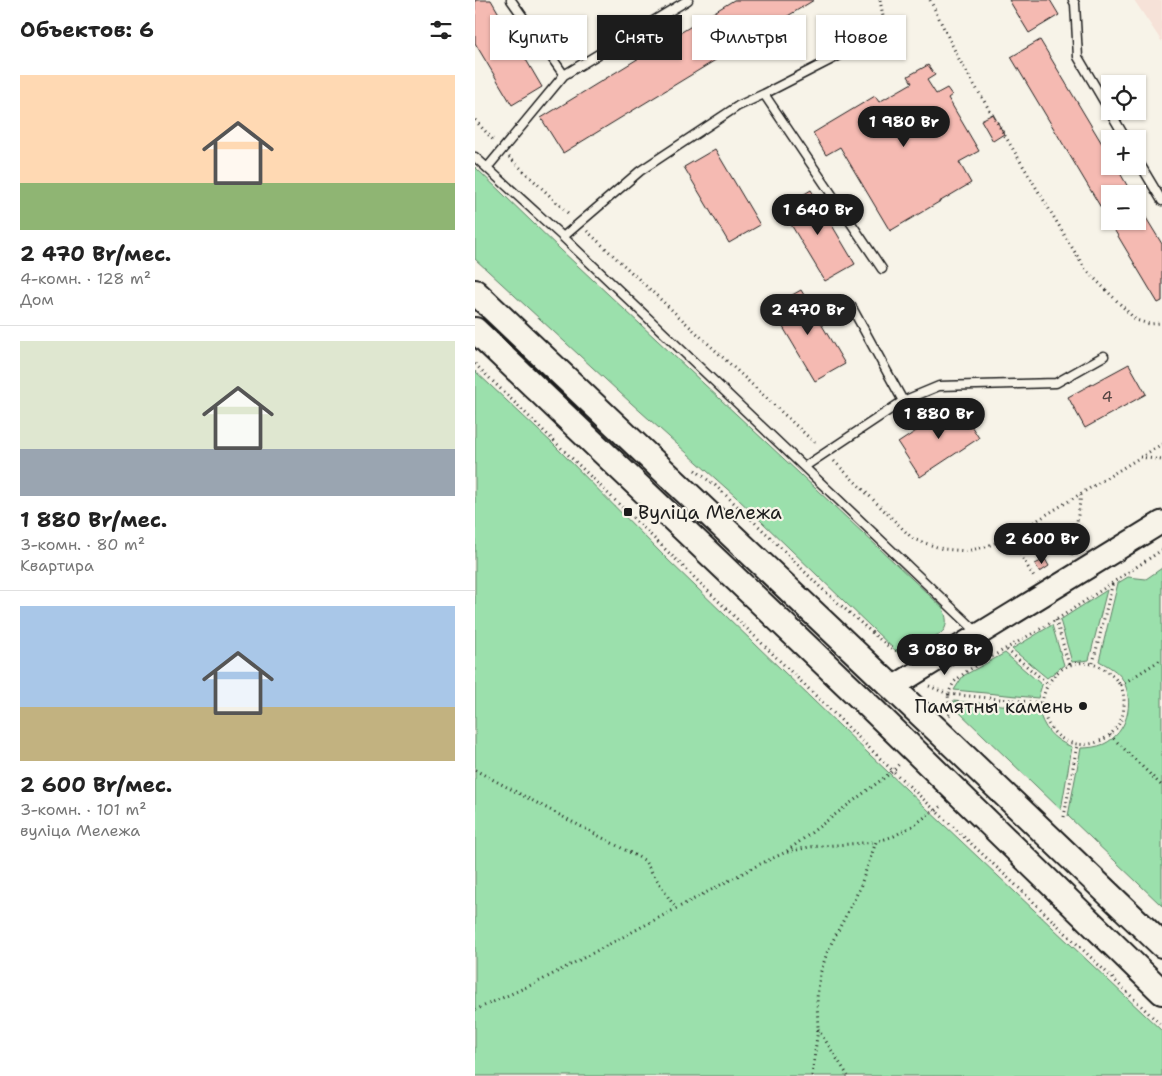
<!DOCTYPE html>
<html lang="ru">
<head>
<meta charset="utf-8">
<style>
  :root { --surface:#fff; --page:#f2f2f2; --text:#222; --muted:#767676; --line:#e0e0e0; --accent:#1c1c1c }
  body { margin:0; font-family:"Shantell Sans",sans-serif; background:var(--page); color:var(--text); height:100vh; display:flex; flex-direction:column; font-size:19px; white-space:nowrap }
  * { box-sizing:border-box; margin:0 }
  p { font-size:16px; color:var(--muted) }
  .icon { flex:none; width:28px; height:28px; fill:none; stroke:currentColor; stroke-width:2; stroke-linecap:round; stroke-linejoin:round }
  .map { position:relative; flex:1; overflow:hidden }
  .panel { display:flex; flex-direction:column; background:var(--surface); width:475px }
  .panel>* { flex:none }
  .banner { position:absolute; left:15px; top:15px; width:475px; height:45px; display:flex; gap:10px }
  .buttons { position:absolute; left:626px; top:75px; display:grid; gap:10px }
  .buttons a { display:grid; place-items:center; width:45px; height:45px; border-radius:0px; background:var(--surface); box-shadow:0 1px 4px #0004; font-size:25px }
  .price { position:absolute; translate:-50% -42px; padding:0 11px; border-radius:18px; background:var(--accent); color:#fff; font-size:16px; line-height:32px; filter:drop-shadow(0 1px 2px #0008) }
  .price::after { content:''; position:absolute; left:50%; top:30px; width:15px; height:11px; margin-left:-8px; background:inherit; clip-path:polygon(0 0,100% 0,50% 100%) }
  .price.on { background:#222; color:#fff }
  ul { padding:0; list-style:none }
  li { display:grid; align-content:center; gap:10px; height:265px; padding:0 20px }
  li+li { border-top:1px solid var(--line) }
  li span { display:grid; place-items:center; height:155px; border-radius:0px; color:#555 }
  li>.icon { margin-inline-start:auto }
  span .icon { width:90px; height:90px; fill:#fffc; stroke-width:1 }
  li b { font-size:21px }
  h2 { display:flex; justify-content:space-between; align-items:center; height:60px; padding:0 20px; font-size:21px }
  .tag { padding:0 18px; border-radius:0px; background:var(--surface); box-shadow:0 1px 4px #0004; font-size:18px; line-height:45px }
  .tag.on { background:var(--accent); color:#fff }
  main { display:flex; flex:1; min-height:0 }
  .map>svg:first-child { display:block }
  .built { fill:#f6e2d8 }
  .green { fill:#9be0ac; stroke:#5c7e64 }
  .building { fill:#f5bab2; stroke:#1c1c1c }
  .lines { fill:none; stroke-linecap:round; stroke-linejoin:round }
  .service-casing { stroke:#1c1c1c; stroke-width:11 }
  .secondary-casing { stroke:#1c1c1c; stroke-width:25 }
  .primary-casing { stroke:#1c1c1c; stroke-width:28 }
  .path { stroke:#1c1c1c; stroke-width:3; stroke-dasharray:1 4; stroke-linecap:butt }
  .service { stroke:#f7f3e8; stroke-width:8 }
  .secondary { stroke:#f7f3e8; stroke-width:21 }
  .primary { stroke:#f7f3e8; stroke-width:24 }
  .poi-dot { fill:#1c1c1c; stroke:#f7f3e8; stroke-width:2 }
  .labels { text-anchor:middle; stroke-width:4.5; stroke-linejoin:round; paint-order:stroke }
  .number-label { font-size:16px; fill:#524442 }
  .poi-label { font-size:19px; fill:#1c1c1c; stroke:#f7f3e8; text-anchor:start }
</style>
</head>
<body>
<main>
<section class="panel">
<h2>Объектов: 6<svg class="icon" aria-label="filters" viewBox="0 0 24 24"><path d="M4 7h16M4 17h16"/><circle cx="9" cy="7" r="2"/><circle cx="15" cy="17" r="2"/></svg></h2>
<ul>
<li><span style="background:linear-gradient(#ffd9b3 70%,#8fb573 0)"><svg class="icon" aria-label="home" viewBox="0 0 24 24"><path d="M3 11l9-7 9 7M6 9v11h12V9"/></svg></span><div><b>2 470 Br/мес.</b><p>4-комн. · 128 m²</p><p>Дом</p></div></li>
<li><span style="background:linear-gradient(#dfe7d0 70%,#9aa5b1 0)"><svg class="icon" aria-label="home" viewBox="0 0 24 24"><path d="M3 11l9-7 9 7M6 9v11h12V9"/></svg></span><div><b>1 880 Br/мес.</b><p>3-комн. · 80 m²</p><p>Квартира</p></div></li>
<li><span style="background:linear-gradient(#a9c7e8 65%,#c2b280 0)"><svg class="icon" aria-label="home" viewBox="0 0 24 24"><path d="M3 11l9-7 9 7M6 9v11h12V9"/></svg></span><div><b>2 600 Br/мес.</b><p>3-комн. · 101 m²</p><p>вуліца Мележа</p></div></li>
</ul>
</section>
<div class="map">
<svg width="687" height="1076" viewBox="0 0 687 1076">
  <rect width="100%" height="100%" fill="#f7f3e8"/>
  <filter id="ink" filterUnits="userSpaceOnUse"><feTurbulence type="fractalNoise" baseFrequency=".02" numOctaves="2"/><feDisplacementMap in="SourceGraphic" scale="10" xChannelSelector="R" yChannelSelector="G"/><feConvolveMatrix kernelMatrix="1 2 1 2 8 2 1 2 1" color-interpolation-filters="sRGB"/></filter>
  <g filter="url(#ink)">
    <path class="built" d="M659,0H687V42Z"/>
    <path class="green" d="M0,167L86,250L468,608C470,614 473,621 470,628C466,638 436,649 425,655L260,496L156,403L0,259Z
      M0,371L77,443L192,559L395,755L687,1031V1076H0Z
      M687,568V906L593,816L606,748C614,748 622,747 629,744C652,733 660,703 648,680C643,671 633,666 624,661L643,583L653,577L671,579Z
      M632,590L614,660L597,662L585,620Z
      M577,625L589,665L572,678L537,649Z
      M530,653L567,685L563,698L479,690L488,676Z
      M478,701L563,708C568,728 578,740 597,747L586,810L482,710Z"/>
    <path class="building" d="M0,0H16L67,87L37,105L0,43Z
      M259,0H339L88,153L66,118Z
      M534,0H575L584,15L554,33Z
      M565,40L635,157V166H641L657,194H635V221H662V203L687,244V301L683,303L536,57Z
      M453,65L460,75L452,80L461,94L472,88L477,95L473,98L504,151L484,162L496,183L415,231L365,147L351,155L338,133L400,96L404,102L437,83L433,76Z
      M518,114L529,134L518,141L506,120Z
      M240,149L285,225L254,243L209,167Z
      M336,190L380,264L350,281L306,208Z
      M326,290L370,364L340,381L296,307Z
      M654,364L671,394L610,428L593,397Z
      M482,404L504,438L445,477L423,443Z
      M570,559L574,566L565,572L560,564Z"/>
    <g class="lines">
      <defs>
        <path id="service" d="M36,0L89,75
          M598,0L600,4L603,57L651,139
          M289,94L410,32
          M0,157L88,237L502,632
          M662,159L687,201
          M12,168L89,75L213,0
          M88,237L165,171L263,106L289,94L407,269
          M428,401L464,386L581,383L629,356
          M329,467L428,401L376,306"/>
        <path id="secondary" d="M418,687L687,522"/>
        <path id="primary" d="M0,292L460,728L687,945
          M0,330L394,706L687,992"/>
      </defs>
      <use href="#service" class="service-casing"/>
      <use href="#secondary" class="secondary-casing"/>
      <use href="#primary" class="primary-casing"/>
      <path class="path" d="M405,0L409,22
        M455,0L485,61L610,269L661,320L674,324L687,323
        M0,120L20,142
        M34,157L95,215
        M112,231L342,445
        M0,364L418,771L545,889L687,1026
        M665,457L687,460
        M359,461L438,539L468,549L491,551L510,547L535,537L687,444
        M220,470L241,486L294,536L345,587L410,644L432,657
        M535,537L560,579
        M597,555L606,495
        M581,620L594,665
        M532,650L572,683
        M618,663L638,582
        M454,686L473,694L479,682L492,671L581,620L687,550
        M567,703C574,658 621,649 645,685
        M474,715L478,710L474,704L473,694L567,703C574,770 667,750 646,685L687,659
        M635,735L687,786
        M0,770L169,860L201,909
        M589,817L602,745
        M312,851L418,771L425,763
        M0,1010L65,981L283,865L309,853L334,847L401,842
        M343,1029L373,1076
        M337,1076L343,1028L342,998L345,974L353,950L384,890L401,842L419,836L441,824L456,812L462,810L468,805"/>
      <use href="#service" class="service"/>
      <use href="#secondary" class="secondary"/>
      <use href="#primary" class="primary"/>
    </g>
  </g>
  <g class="poi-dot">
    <rect x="148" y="507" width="10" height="10" rx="2.5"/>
    <circle cx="608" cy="706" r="5"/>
  </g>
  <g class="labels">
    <g class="number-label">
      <text x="632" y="402">4</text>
    </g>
    <g class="poi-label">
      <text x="163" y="519">Вуліца Мележа</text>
      <text x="598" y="713" text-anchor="end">Памятны камень</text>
    </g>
  </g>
</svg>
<div class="buttons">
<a><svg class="icon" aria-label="locate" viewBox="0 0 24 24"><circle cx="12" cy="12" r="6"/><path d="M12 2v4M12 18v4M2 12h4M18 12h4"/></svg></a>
<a>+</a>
<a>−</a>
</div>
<b class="price" style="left:429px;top:148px">1 980 Br</b>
<b class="price" style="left:343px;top:236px">1 640 Br</b>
<b class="price on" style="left:333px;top:336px">2 470 Br</b>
<b class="price" style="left:464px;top:440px">1 880 Br</b>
<b class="price" style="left:567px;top:565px">2 600 Br</b>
<b class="price" style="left:470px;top:676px">3 080 Br</b>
<div class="banner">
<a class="tag">Купить</a>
<a class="tag on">Снять</a>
<a class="tag">Фильтры</a>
<a class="tag">Новое</a>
</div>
</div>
</main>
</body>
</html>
